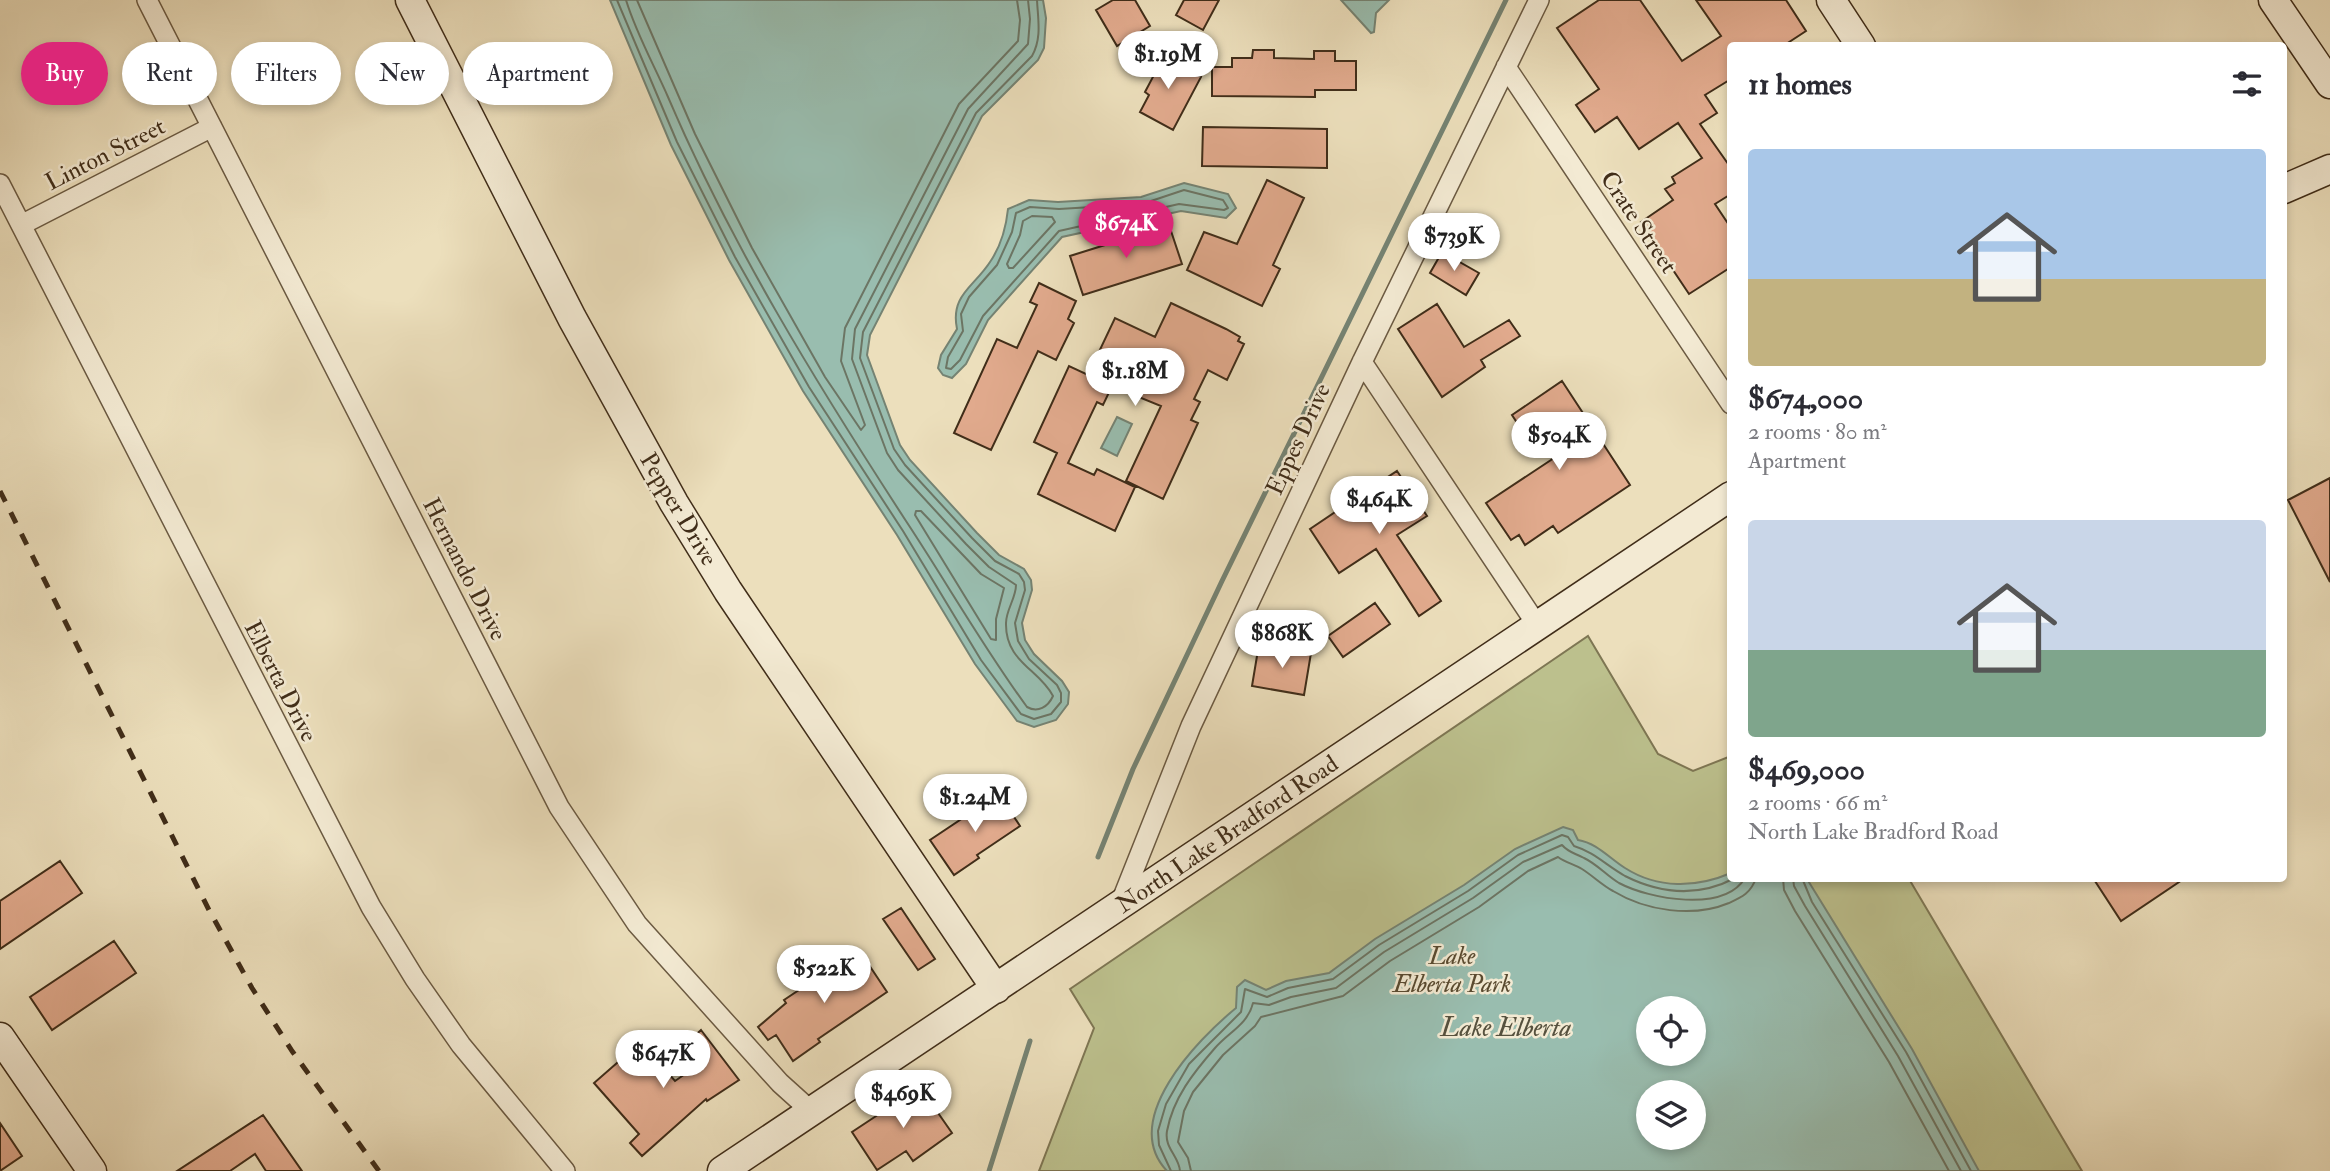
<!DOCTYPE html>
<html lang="en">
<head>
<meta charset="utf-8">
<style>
  :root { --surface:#fff; --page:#f7f7f7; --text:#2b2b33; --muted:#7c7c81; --accent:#db2777 }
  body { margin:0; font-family:"IM FELL Double Pica",serif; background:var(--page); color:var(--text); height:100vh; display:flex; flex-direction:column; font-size:26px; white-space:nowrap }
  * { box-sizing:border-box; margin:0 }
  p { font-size:23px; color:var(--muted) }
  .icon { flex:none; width:38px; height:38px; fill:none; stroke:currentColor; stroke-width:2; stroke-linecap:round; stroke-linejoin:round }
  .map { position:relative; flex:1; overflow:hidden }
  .details { position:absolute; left:1727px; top:42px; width:560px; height:840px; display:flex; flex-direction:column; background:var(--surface); border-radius:7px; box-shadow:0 4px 10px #0003 }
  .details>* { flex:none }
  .banner { position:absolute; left:21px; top:42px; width:665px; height:63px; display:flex; gap:14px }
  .tools { position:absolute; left:1636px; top:996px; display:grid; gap:14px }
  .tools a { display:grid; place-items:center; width:70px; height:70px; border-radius:50%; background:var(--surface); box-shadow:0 4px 10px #0003; font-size:35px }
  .price { position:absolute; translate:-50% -60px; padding:0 16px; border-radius:24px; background:#fff; color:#222; font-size:23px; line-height:46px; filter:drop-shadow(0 2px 4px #0008) }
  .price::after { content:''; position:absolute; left:50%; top:42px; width:21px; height:16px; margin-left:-10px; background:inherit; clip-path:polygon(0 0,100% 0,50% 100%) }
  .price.selected { background:var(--accent); color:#fff }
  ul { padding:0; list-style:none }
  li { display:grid; align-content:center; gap:14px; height:371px; padding:0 21px }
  li span { display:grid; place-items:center; height:217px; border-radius:7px; color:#555 }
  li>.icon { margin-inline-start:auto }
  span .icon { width:126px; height:126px; fill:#fffc; stroke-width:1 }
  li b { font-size:30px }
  h2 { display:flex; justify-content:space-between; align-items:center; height:84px; padding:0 21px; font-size:30px }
  .pill { padding:0 24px; border-radius:32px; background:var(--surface); box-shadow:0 4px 10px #0003; font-size:24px; line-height:63px }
  .pill.selected { background:var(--accent); color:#fff }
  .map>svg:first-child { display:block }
  .green { fill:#bcc08d; stroke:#7e7653; stroke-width:2; fill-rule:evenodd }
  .water { fill:#99bdaf; stroke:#758373; stroke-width:2; fill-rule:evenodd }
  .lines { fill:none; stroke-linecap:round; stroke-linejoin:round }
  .shore { stroke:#6c7564; stroke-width:2 }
  .stream { stroke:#758373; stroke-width:5 }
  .building { fill:#e1aa8d; stroke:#402d19; stroke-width:2 }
  .street-casing { stroke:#6b5a42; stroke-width:22 }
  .secondary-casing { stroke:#402d19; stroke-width:31 }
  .street { stroke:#f3ead3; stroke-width:19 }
  .secondary { stroke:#f3ead3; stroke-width:28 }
  .rail { stroke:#402d19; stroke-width:5; stroke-dasharray:12 12; stroke-linecap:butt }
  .labels { text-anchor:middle; stroke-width:5; stroke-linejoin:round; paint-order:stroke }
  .street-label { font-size:24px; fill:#402d19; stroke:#f3ead3 }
  .park-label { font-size:24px; font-style:italic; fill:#594a30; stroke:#f3ead3 }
  .water-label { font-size:26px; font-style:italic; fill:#56513e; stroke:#f3ead3 }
</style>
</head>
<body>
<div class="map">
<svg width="2330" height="1171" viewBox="0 0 2330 1171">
  <rect width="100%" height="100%" fill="#ecdfbc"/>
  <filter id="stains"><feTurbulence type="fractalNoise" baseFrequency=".00286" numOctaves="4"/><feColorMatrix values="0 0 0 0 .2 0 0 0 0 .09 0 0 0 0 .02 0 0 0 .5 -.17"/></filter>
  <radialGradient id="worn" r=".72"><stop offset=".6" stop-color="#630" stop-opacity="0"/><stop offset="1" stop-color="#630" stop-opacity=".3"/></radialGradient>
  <path class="green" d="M1588,636L1658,754L1693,771L1731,756V878L1909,879L2082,1171H1039L1094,1028L1070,989ZM1648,1008H1694V1054H1648ZM1648,1092H1694V1138H1648Z"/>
  <path class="water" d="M610,0H1043L1046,18L1044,48L1038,60L982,116L870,335L867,355L900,445L910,460L977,533L999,555L1024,569L1031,580L1032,590L1022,623L1025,640L1034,654L1062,681L1069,692L1068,704L1056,720L1034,727L1017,721L975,664L897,535L803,391L729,260L671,145Z
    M1341,0H1389L1376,13L1374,32L1371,33Z
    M1184,183L1228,194L1236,208L1226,218L1181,211L1062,237L988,320L966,364L952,378L943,375L938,368L941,355L957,329C950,295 974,287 990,262C1001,246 1006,228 1008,209L1029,200L1058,202L1141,197Z
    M1117,417L1132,424L1117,456L1101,448Z
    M1563,827L1573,830L1578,840C1597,843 1609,858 1625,868C1658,889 1696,888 1731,873V878L1807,879L1912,1049L1979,1171H1167C1119,1120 1197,1040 1236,1008L1237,987L1245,980L1266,990L1286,981L1329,973L1375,939L1464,885L1515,849ZM1648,1008H1694V1054H1648ZM1648,1092H1694V1138H1648Z"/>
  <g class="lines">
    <path class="shore" d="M617,0L677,142L735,257L809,387L903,531L981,660L1021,714L1034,719L1051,714L1061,702V693L1057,685L1029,659L1018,641L1015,623L1025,590L1024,582L1019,574L995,561L972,538L905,465L894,449L860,358L863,332L976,113L1032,56C1042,38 1038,20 1037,0
      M626,0C636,33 654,65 668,97C732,247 817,384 906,521C947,583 983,647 1027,707C1038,713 1048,707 1053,696C1039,669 1005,662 1006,623C1006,610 1016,598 1016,585L989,567L966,544L898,470L887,453L852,359L855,329L968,109L1028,44L1030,19L1028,0
      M637,0L695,134L752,248L825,377L861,430L865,425L841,361L845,328L959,104L1018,41L1020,20L1017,0
      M1184,190L1223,200L1228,208L1224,210L1179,204L1059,231L983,316L960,360L951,369L946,368L948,357L963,331L961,314L969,297L997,265L1012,232L1016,213L1030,207L1059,209L1142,204Z
      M1032,216L1052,217L1055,222L1013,268H1009L1007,264L1020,235L1023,221Z
      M916,511H921L981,574L1004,588L996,619V640L991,639L915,515Z
      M1783,878L1784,890L1795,911L1889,1062L1949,1171
      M1793,878L1794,886L1805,906L1898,1056L1961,1171
      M1802,878L1812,902L1906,1052L1971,1171
      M1171,1171L1159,1145L1158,1131L1166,1104L1189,1064L1241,1012L1245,989L1267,997L1288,988L1333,979L1379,945L1468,891L1518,855L1562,835L1568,837L1574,846C1594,852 1607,866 1625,876C1661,894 1699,897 1735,878
      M1180,1171C1179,1156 1164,1148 1167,1131C1173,1098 1194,1072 1215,1048C1229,1032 1248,1024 1253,1003L1269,1005L1291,997L1336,988L1384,952L1473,898L1523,862L1562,845C1569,853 1575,853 1584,858C1597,864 1607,876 1619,883C1649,899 1724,913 1745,878
      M1191,1171L1188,1158L1178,1142L1184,1111L1193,1092L1223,1055L1255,1026L1261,1017L1343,996L1390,961L1479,907L1528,871L1558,857C1566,863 1574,864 1582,869C1593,876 1602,885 1613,891C1646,911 1693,918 1729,903C1742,897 1751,893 1756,878"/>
    <path class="stream" d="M1098,857L1133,769L1222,581L1506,0
      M989,1171L1030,1041"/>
  </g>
  <path class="building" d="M1113,0H1135L1150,26L1117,46L1096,10Z
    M1184,0H1219L1203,30L1176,15Z
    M1599,0H1640L1682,61L1721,36L1696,0H1786L1806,31L1783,46H1731V79L1705,95L1717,113L1700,124L1731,168V194L1715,204L1731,228V267L1689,294L1641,222L1673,200L1665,189L1675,183L1672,177L1702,158L1678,123L1639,149L1617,117L1595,132L1576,105L1599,89L1557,28Z
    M1253,50H1274V58L1314,59V51H1335V61H1356V90H1315V97L1212,96V67H1232V58H1252Z
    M1156,52L1201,77L1173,130L1140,112L1149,95L1145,92L1154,75L1147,71Z
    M1203,127L1327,129V168L1202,166Z
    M1267,180L1304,198L1273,265L1280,269L1262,306L1187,270L1204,232L1237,244Z
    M1169,225L1182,264L1083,295L1070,256Z
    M1442,252L1479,273L1466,295L1430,273Z
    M1039,283L1076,301L1068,319L1074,323L1056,360L1038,351L991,450L954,433L997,339L1017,348L1037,305L1030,302Z
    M1171,303L1226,329L1240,337L1238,341L1244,344L1227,380L1208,370L1194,399L1200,402L1191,420L1198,423L1163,499L1126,481L1161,406L1112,386L1103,405L1097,402L1068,463L1094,475L1097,469L1135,487L1115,531L1038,494L1057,453L1034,442L1069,366L1088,375L1115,318L1155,337Z
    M1437,304L1464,347L1509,320L1520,336L1481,360L1485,367L1442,397L1398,329Z
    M1562,381L1630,485L1558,533L1553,526L1525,545L1519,535L1511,540L1486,503L1563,452L1543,423L1525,435L1512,415Z
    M1397,471L1427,516L1397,535L1441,601L1419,616L1376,549L1339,573L1310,529L1353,500L1349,494L1364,484L1368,490Z
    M2330,478V582L2288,500Z
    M1375,603L1390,624L1343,657L1328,636Z
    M1259,644L1311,653L1304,695L1252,686Z
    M999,794L1020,826L977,855L979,858L954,875L930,840Z
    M60,861L82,893L0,949V901Z
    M2093,878H2185L2121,921Z
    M901,908L935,959L918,970L883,919Z
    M114,941L136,973L52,1030L30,997Z
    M859,950L887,992L818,1039L820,1042L793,1061L776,1035L768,1040L758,1027L786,1003L784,1000Z
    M701,1030L739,1080L707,1101L706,1099L642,1156L630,1143L639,1134L594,1083L641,1042L675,1081L705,1060L688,1042Z
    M920,1087L952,1133L913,1161L906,1151L877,1170L852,1132Z
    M263,1115L302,1171H266L255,1154L230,1171H177Z
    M0,1123L22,1156L0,1171Z"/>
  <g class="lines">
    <defs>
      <path id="street" d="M147,0L559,807L637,924L780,1083L811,1111
        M1506,67L1731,404
        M0,184L371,907L415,979L461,1045L565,1171
        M21,225L212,127
        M1362,362L1537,625
        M1119,907L1191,726L1362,362L1539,0"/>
      <path id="secondary" d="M410,0L572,318L674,503L728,591L996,989
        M1831,0L1861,46
        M2273,0L2330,84
        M2284,189L2330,169
        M0,1037L92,1171
        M722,1171L1731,496"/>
    </defs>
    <use href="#street" class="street-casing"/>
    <use href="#secondary" class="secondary-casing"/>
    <use href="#street" class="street"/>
    <use href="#secondary" class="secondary"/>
    <path class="rail" d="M0,491L209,910L252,988L292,1051L379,1171"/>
  </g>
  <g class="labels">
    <g class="street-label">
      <text transform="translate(105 154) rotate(-27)" y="8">Linton Street</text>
      <text transform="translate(1639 222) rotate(56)" y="8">Crate Street</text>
      <text transform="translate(1298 439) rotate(-65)" y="8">Eppes Drive</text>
      <text transform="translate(679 509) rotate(59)" y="8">Pepper Drive</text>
      <text transform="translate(465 569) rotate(63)" y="8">Hernando Drive</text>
      <text transform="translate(281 681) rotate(63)" y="8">Elberta Drive</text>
      <text transform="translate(1227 834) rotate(-34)" y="8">North Lake Bradford Road</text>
    </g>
    <g class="park-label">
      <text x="1452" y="964">Lake<tspan x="1452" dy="28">Elberta Park</tspan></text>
    </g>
    <g class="water-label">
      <text x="1506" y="1036">Lake Elberta</text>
    </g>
  </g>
  <rect width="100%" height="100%" filter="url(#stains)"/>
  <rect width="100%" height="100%" fill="url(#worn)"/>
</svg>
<div class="tools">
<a><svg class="icon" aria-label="locate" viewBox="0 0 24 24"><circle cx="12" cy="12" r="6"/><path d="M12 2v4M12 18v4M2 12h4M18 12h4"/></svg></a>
<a><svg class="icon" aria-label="layers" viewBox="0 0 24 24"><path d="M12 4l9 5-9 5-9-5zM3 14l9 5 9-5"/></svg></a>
</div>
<b class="price" style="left:1168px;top:91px">$1.19M</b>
<b class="price selected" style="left:1126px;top:260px">$674K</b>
<b class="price" style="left:1454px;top:273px">$739K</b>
<b class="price" style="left:1135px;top:408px">$1.18M</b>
<b class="price" style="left:1559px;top:472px">$504K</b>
<b class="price" style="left:1379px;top:536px">$464K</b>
<b class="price" style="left:1282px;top:670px">$868K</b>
<b class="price" style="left:975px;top:834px">$1.24M</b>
<b class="price" style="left:824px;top:1005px">$522K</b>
<b class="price" style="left:663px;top:1090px">$647K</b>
<b class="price" style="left:903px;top:1130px">$469K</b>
<div class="banner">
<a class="pill selected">Buy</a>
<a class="pill">Rent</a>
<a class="pill">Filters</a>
<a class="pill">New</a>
<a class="pill">Apartment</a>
</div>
<section class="details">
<h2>11 homes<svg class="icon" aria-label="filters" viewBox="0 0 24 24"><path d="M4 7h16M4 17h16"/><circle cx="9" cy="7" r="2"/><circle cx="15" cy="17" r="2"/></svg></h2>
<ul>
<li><span style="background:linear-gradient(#a9c7e8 60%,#c2b280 0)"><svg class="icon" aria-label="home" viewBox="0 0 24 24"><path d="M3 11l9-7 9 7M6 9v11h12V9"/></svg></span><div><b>$674,000</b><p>2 rooms · 80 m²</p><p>Apartment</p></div></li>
<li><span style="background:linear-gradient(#c9d6e8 60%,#7fa58c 0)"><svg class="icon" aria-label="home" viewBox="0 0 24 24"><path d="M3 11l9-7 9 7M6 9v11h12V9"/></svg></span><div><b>$469,000</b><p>2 rooms · 66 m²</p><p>North Lake Bradford Road</p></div></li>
</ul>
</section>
</div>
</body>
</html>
